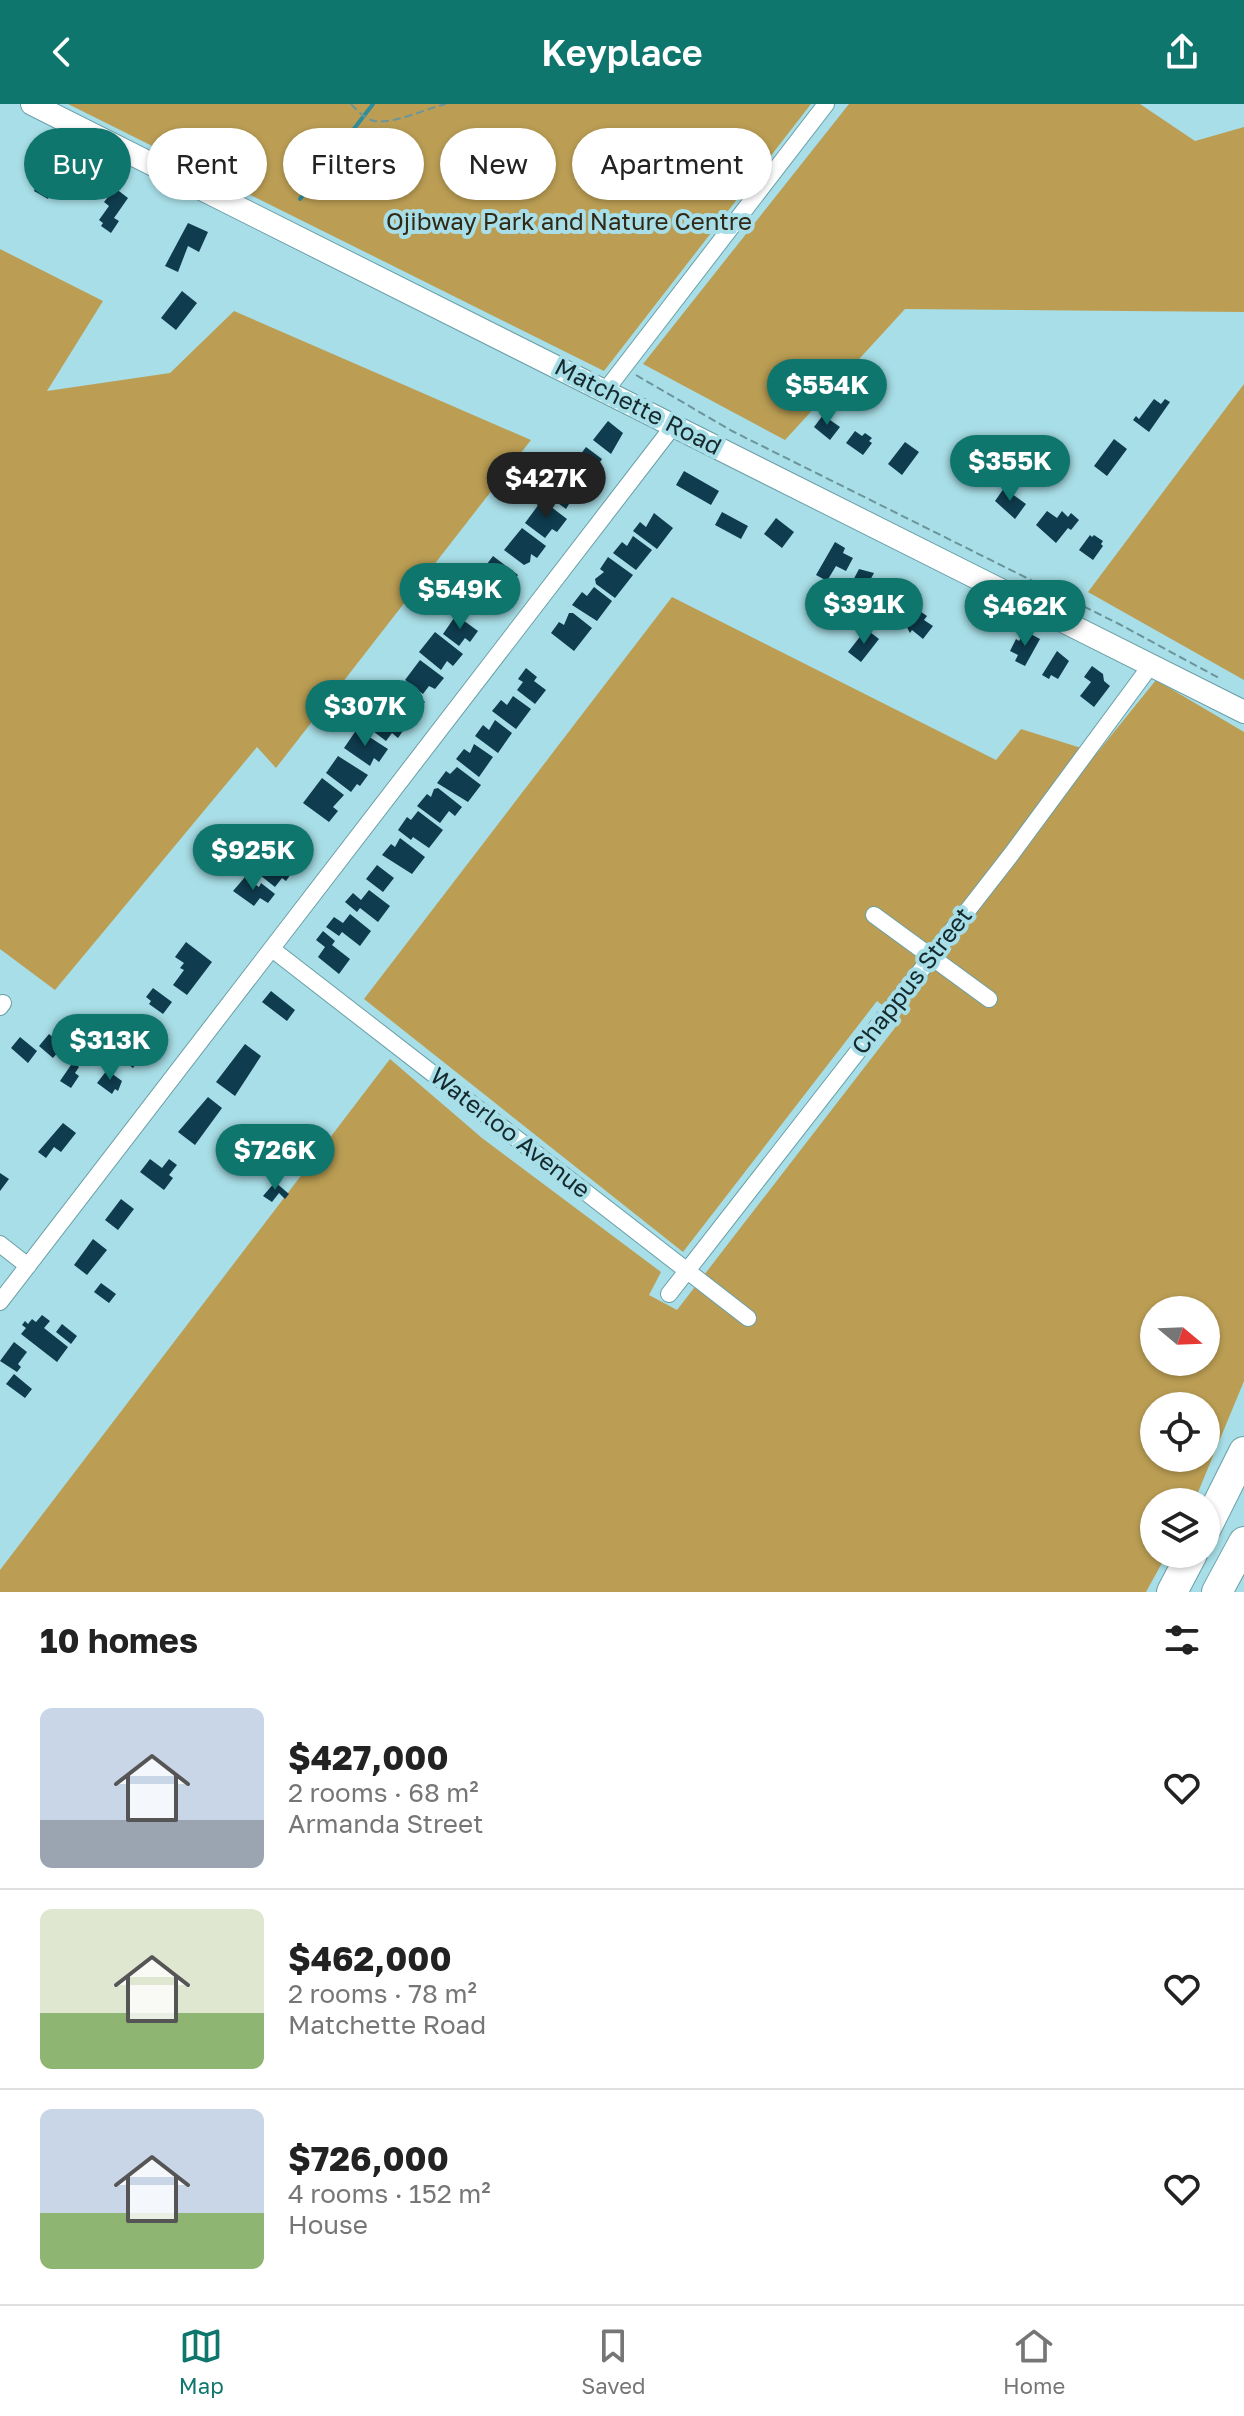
<!DOCTYPE html>
<html lang="en">
<head>
<meta charset="utf-8">
<style>
  :root { --surface:#fff; --page:#f2f2f2; --text:#222; --muted:#767676; --line:#e0e0e0; --accent:#0f766e }
  body { margin:0; font-family:"Golos Text",sans-serif; background:var(--page); color:var(--text); height:100vh; display:flex; flex-direction:column; font-size:30px; white-space:nowrap }
  * { box-sizing:border-box; margin:0 }
  p { font-size:26px; color:var(--muted) }
  .icon { flex:none; width:44px; height:44px; fill:none; stroke:currentColor; stroke-width:2; stroke-linecap:round; stroke-linejoin:round }
  .map { position:relative; height:1488px; overflow:hidden }
  .drawer { display:flex; flex-direction:column; background:var(--surface); flex:1 }
  .drawer>* { flex:none }
  .guide { position:absolute; left:24px; top:24px; width:800px; height:72px; display:flex; gap:16px }
  .needle { width:52px; rotate:109deg }
  .tools { position:absolute; left:1140px; top:1192px; display:grid; gap:16px }
  .tools a { display:grid; place-items:center; width:80px; height:80px; border-radius:50%; background:var(--surface); box-shadow:0 2px 6px #0004; font-size:40px }
  .price { position:absolute; translate:-50% -68px; padding:0 18px; border-radius:28px; background:var(--accent); color:#fff; font-size:26px; line-height:52px; filter:drop-shadow(0 2px 4px #0008) }
  .price::after { content:''; position:absolute; left:50%; top:48px; width:24px; height:18px; margin-left:-12px; background:inherit; clip-path:polygon(0 0,100% 0,50% 100%) }
  .price.on { background:#222; color:#fff }
  ul { padding:0; list-style:none }
  li { display:flex; align-items:center; gap:24px; height:200px; padding:0 40px }
  li+li { border-top:2px solid var(--line) }
  li span { display:grid; place-items:center; flex:none; width:224px; height:160px; border-radius:12px; color:#555 }
  li>.icon { margin-inline-start:auto }
  span .icon { width:96px; height:96px; fill:#fffc; stroke-width:1 }
  li b { font-size:34px }
  h2 { display:flex; justify-content:space-between; align-items:center; height:96px; padding:0 40px; font-size:34px }
  .pill { padding:0 28px; border-radius:36px; background:var(--surface); box-shadow:0 2px 6px #0004; font-size:28px; line-height:72px }
  .pill.on { background:var(--accent); color:#fff }
  header { display:flex; justify-content:space-between; align-items:center; height:104px; padding:0 40px; background:var(--accent); color:#fff; font-size:36px; font-weight:600 }
  .tab-bar { display:flex; justify-content:space-around; align-items:center; height:112px; border-top:2px solid var(--line); background:var(--surface); font-size:22px; color:var(--muted) }
  .tab-bar a { display:grid; justify-items:center; gap:4px }
  .tab-bar .on { color:var(--accent) }
  .map>svg:first-child { display:block }
  .green { fill:#bb9e54; fill-rule:evenodd }
  .lines { fill:none; stroke-linecap:round; stroke-linejoin:round }
  .stream { stroke:#308e9b; stroke-width:4 }
  .building { fill:#0f3c4e }
  .street-casing { stroke:#6a9fa7; stroke-width:18 }
  .secondary-casing { stroke:#6a9fa7; stroke-width:24 }
  .highway-casing { stroke:#6a9fa7; stroke-width:32 }
  .path { stroke:#6b949b; stroke-width:2; stroke-dasharray:8 4; stroke-linecap:butt }
  .street { stroke:#fff; stroke-width:16 }
  .secondary { stroke:#fff; stroke-width:22 }
  .highway { stroke:#fff; stroke-width:30 }
  .labels { text-anchor:middle; stroke-width:8; stroke-linejoin:round; paint-order:stroke }
  .park-label { font-size:24px; fill:#312915; stroke:#a8dee7 }
  .street-label { font-size:24px; fill:#152a2e; stroke:#a8dee7 }
</style>
</head>
<body>
<header><svg class="icon" aria-label="back" viewBox="0 0 24 24"><path d="M15 5l-7 7 7 7"/></svg>Keyplace<svg class="icon" aria-label="share" viewBox="0 0 24 24"><path d="M12 15V3M7 8l5-5 5 5M5 13v7h14v-7"/></svg></header>
<div class="map">
<svg width="1244" height="1488" viewBox="0 0 1244 1488">
  <rect width="100%" height="100%" fill="#a8dee7"/>
  <path class="green" d="M68,0H811L604,267Z
    M849,0H1140L1195,37L1244,23V208L905,205L785,336L643,260Z
    M0,145L103,197L47,287L170,269L234,207L531,336L276,664L257,643L55,886L0,845Z
    M1244,280V576L1088,488Z
    M672,493L996,656L1021,625L1097,649L1156,576L1244,628V1277L1194,1398H1154V1450H1167L1146,1488H0V1466L390,955L482,1034L661,1168L649,1191L677,1206L901,916L877,897L683,1148L364,895ZM1154,1206H1206V1258H1154ZM1154,1302H1206V1354H1154Z"/>
  <g class="lines">
    <path class="stream" d="M300,95L373,0"/>
  </g>
  <path class="building" d="M49,36L66,44L61,53L68,56L48,95L34,87L40,74L31,69L32,66L30,65L38,48L43,47Z
    M115,84L128,94L114,114L119,117L111,129L101,122L103,119L99,116L109,102L104,98Z
    M188,119L208,128L199,148L188,142L178,168L165,162Z
    M182,187L197,199L176,226L161,214Z
    M1154,295L1161,300L1165,295L1170,298L1149,328L1133,316L1136,312L1139,315Z
    M823,311L840,323L830,336L814,323Z
    M608,317L623,329L611,350L593,336Z
    M855,327L862,332L865,329L872,334L869,337L872,339L863,351L846,339Z
    M1006,335L1018,341L1016,347L1013,346L1005,361L994,355L998,347L993,345L996,338L1003,342Z
    M1114,335L1127,345L1107,372L1094,362Z
    M905,338L919,348L902,371L888,360Z
    M586,343L602,355L589,375L572,362Z
    M684,367L719,387L711,401L676,381Z
    M563,373L578,385L566,405L548,392Z
    M1004,384L1026,400L1015,415L995,397Z
    M542,396L567,415L557,428L552,425L545,434L525,419Z
    M1047,407L1057,414L1062,407L1068,413L1071,409L1079,416L1071,426L1068,424L1056,439L1036,421Z
    M722,408L748,422L741,435L715,421Z
    M654,409L673,424L657,445L633,427L640,418L646,423Z
    M776,414L794,428L782,444L764,430Z
    M522,424L546,442L537,454L531,450L530,458L524,461L504,446Z
    M1090,431L1092,433L1094,431L1103,437L1101,440L1103,442L1093,456L1079,446Z
    M633,432L652,446L636,466L613,449L622,438L627,442Z
    M835,438L845,444L843,449L853,454L846,467L836,462L827,477L816,471Z
    M493,452L518,471L512,478L515,481L505,493L495,485L497,481L481,468Z
    M608,453L633,471L615,494L596,480L595,475L604,468L600,465Z
    M859,465L874,469L861,493L848,486Z
    M594,483L612,497L597,517L572,501L582,488L587,492Z
    M917,505L927,512L924,516L933,522L923,535L912,526L910,529L905,520Z
    M569,509H573L592,524L574,547L551,529L559,518L564,521Z
    M456,511L478,527L470,538L465,534L459,542L443,530Z
    M866,525L879,535L861,558L848,548Z
    M1025,527L1040,535L1025,562L1015,557L1018,551L1010,547L1016,535L1019,537Z
    M435,528L463,550L453,562L447,557L441,566L419,548Z
    M1057,547L1069,557L1058,575L1051,571L1049,575L1042,571Z
    M420,556L444,574L435,585L429,582L423,590L405,576Z
    M1092,562L1103,570L1104,577L1110,582L1094,603L1080,592L1091,578L1084,573Z
    M526,564L537,573L534,577L546,586L535,600L517,586L523,578L518,575Z
    M398,576L425,598L416,609L409,604L410,609L403,612L382,596Z
    M513,592L531,605L516,625L492,607L501,596L507,601Z
    M377,600L407,621L398,634L392,629L386,637L361,618Z
    M495,616L512,629L498,649L475,632L483,621L489,626Z
    M357,625L388,645L379,658L374,654L370,662L344,644Z
    M474,640L493,653L479,673L456,655L464,645L470,649Z
    M338,652L368,671L360,682L357,680L351,688L326,669Z
    M457,663L481,681L468,698L437,679L446,667L450,670Z
    M322,674L344,691L333,703L338,707L329,718L303,699Z
    M438,684L462,703L455,712L449,707L440,719L417,702L427,690L431,693L434,685Z
    M418,707L443,726L429,744L413,733L411,736L398,726L407,713L411,716Z
    M400,734L425,753L412,770L382,751L391,740L395,743Z
    M290,736L293,739L296,736L310,746L296,760L284,751L291,743L287,740Z
    M270,750L293,767L286,777L282,774L275,783L256,768Z
    M377,761L394,774L383,788L366,775Z
    M245,773L259,783L261,779L275,790L268,799L260,794L254,802L233,787Z
    M369,786L390,802L378,818L360,804L357,808L345,798L353,789L361,796Z
    M350,810L371,827L360,842L342,828L339,832L326,823L334,813L343,819Z
    M323,827L335,837L332,841L350,855L339,870L318,853L325,843L316,836Z
    M186,838L212,858L187,891L173,881L184,866L180,864L184,859L175,853Z
    M153,884L172,898L163,910L149,900L151,897L146,893Z
    M271,887L295,906L287,917L262,898Z
    M49,930L63,942L53,954L39,942Z
    M20,933L37,947L28,959L11,944Z
    M136,933L149,942L133,964L120,954Z
    M245,940L261,952L235,992L216,978Z
    M73,958L79,963L75,969L79,972L71,984L60,977Z
    M107,966L122,977L118,987L115,985L112,990L97,979Z
    M208,993L222,1004L195,1041L178,1028Z
    M63,1019L76,1029L61,1048L54,1043L46,1054L38,1048Z
    M150,1055L162,1064L169,1055L177,1061L169,1071L173,1074L164,1086L140,1068Z
    M0,1069L9,1075L0,1087Z
    M275,1078L289,1090L285,1095L279,1089L272,1098L263,1092Z
    M121,1095L134,1105L118,1126L105,1116Z
    M93,1135L107,1146L87,1171L74,1161Z
    M101,1179L116,1190L109,1199L94,1188Z
    M42,1211L50,1217L44,1224L68,1243L57,1258L21,1230L26,1224L22,1221L25,1217L28,1220L32,1215L36,1218Z
    M62,1220L77,1232L71,1240L56,1228Z
    M14,1238L27,1248L18,1260L21,1263L17,1268L0,1257Z
    M14,1270L32,1285L25,1294L6,1280Z"/>
  <g class="lines">
    <defs>
      <path id="street" d="M606,286L826,0
        M874,811L989,895
        M272,845L748,1214
        M0,903L3,899
        M0,1140L28,1162
        M669,1190L1010,752L1151,561
        M0,1198L674,321"/>
      <path id="secondary" d="M32,0L1244,608"/>
      <path id="highway" d="M1206,1424L1244,1348
        M1172,1488L1192,1450
        M1217,1488L1244,1438"/>
    </defs>
    <use href="#street" class="street-casing"/>
    <use href="#secondary" class="secondary-casing"/>
    <use href="#highway" class="highway-casing"/>
    <path class="path" d="M351,0C356,5 364,14 371,16C389,23 427,4 446,0
      M636,271L732,327L1119,520L1219,574"/>
    <use href="#street" class="street"/>
    <use href="#secondary" class="secondary"/>
    <use href="#highway" class="highway"/>
  </g>
  <g class="labels">
    <g class="park-label">
      <text x="569" y="126">Ojibway Park and Nature Centre</text>
    </g>
    <g class="street-label">
      <text transform="translate(638 303) rotate(27)" y="8">Matchette Road</text>
      <text transform="translate(912 877) rotate(-52)" y="8">Chappus Street</text>
      <text transform="translate(510 1029) rotate(38)" y="8">Waterloo Avenue</text>
    </g>
  </g>
</svg>
<div class="tools">
<a><svg class="needle" viewBox="-14 -14 28 28"><path d="M0-13l5 13h-10z" fill="#e53935"/><path d="M0 13l5-13h-10z" fill="#767676"/></svg></a>
<a><svg class="icon" aria-label="locate" viewBox="0 0 24 24"><circle cx="12" cy="12" r="6"/><path d="M12 2v4M12 18v4M2 12h4M18 12h4"/></svg></a>
<a><svg class="icon" aria-label="layers" viewBox="0 0 24 24"><path d="M12 4l9 5-9 5-9-5zM3 14l9 5 9-5"/></svg></a>
</div>
<b class="price" style="left:827px;top:323px">$554K</b>
<b class="price" style="left:1010px;top:399px">$355K</b>
<b class="price on" style="left:546px;top:416px">$427K</b>
<b class="price" style="left:460px;top:527px">$549K</b>
<b class="price" style="left:864px;top:542px">$391K</b>
<b class="price" style="left:1025px;top:544px">$462K</b>
<b class="price" style="left:365px;top:644px">$307K</b>
<b class="price" style="left:253px;top:788px">$925K</b>
<b class="price" style="left:110px;top:978px">$313K</b>
<b class="price" style="left:275px;top:1088px">$726K</b>
<div class="guide">
<a class="pill on">Buy</a>
<a class="pill">Rent</a>
<a class="pill">Filters</a>
<a class="pill">New</a>
<a class="pill">Apartment</a>
</div>
</div>
<section class="drawer">
<h2>10 homes<svg class="icon" aria-label="filters" viewBox="0 0 24 24"><path d="M4 7h16M4 17h16"/><circle cx="9" cy="7" r="2"/><circle cx="15" cy="17" r="2"/></svg></h2>
<ul>
<li><span style="background:linear-gradient(#c9d6e8 70%,#9aa5b1 0)"><svg class="icon" aria-label="home" viewBox="0 0 24 24"><path d="M3 11l9-7 9 7M6 9v11h12V9"/></svg></span><div><b>$427,000</b><p>2 rooms · 68 m²</p><p>Armanda Street</p></div><svg class="icon" aria-label="heart" viewBox="0 0 24 24"><path d="M12 20l-8-8c-3-5 5-10 8-4 3-6 11-1 8 4z"/></svg></li>
<li><span style="background:linear-gradient(#dfe7d0 65%,#8fb573 0)"><svg class="icon" aria-label="home" viewBox="0 0 24 24"><path d="M3 11l9-7 9 7M6 9v11h12V9"/></svg></span><div><b>$462,000</b><p>2 rooms · 78 m²</p><p>Matchette Road</p></div><svg class="icon" aria-label="heart" viewBox="0 0 24 24"><path d="M12 20l-8-8c-3-5 5-10 8-4 3-6 11-1 8 4z"/></svg></li>
<li><span style="background:linear-gradient(#c9d6e8 65%,#8fb573 0)"><svg class="icon" aria-label="home" viewBox="0 0 24 24"><path d="M3 11l9-7 9 7M6 9v11h12V9"/></svg></span><div><b>$726,000</b><p>4 rooms · 152 m²</p><p>House</p></div><svg class="icon" aria-label="heart" viewBox="0 0 24 24"><path d="M12 20l-8-8c-3-5 5-10 8-4 3-6 11-1 8 4z"/></svg></li>
</ul>
</section>
<nav class="tab-bar">
<a class="on"><svg class="icon" aria-label="map" viewBox="0 0 24 24"><path d="M3 6l6-2 6 2 6-2v14l-6 2-6-2-6 2zM9 4v14M15 6v14"/></svg>Map</a>
<a><svg class="icon" aria-label="saved" viewBox="0 0 24 24"><path d="M7 4h10v16l-5-4-5 4z"/></svg>Saved</a>
<a><svg class="icon" aria-label="home" viewBox="0 0 24 24"><path d="M3 11l9-7 9 7M6 9v11h12V9"/></svg>Home</a>
</nav>
</body>
</html>
